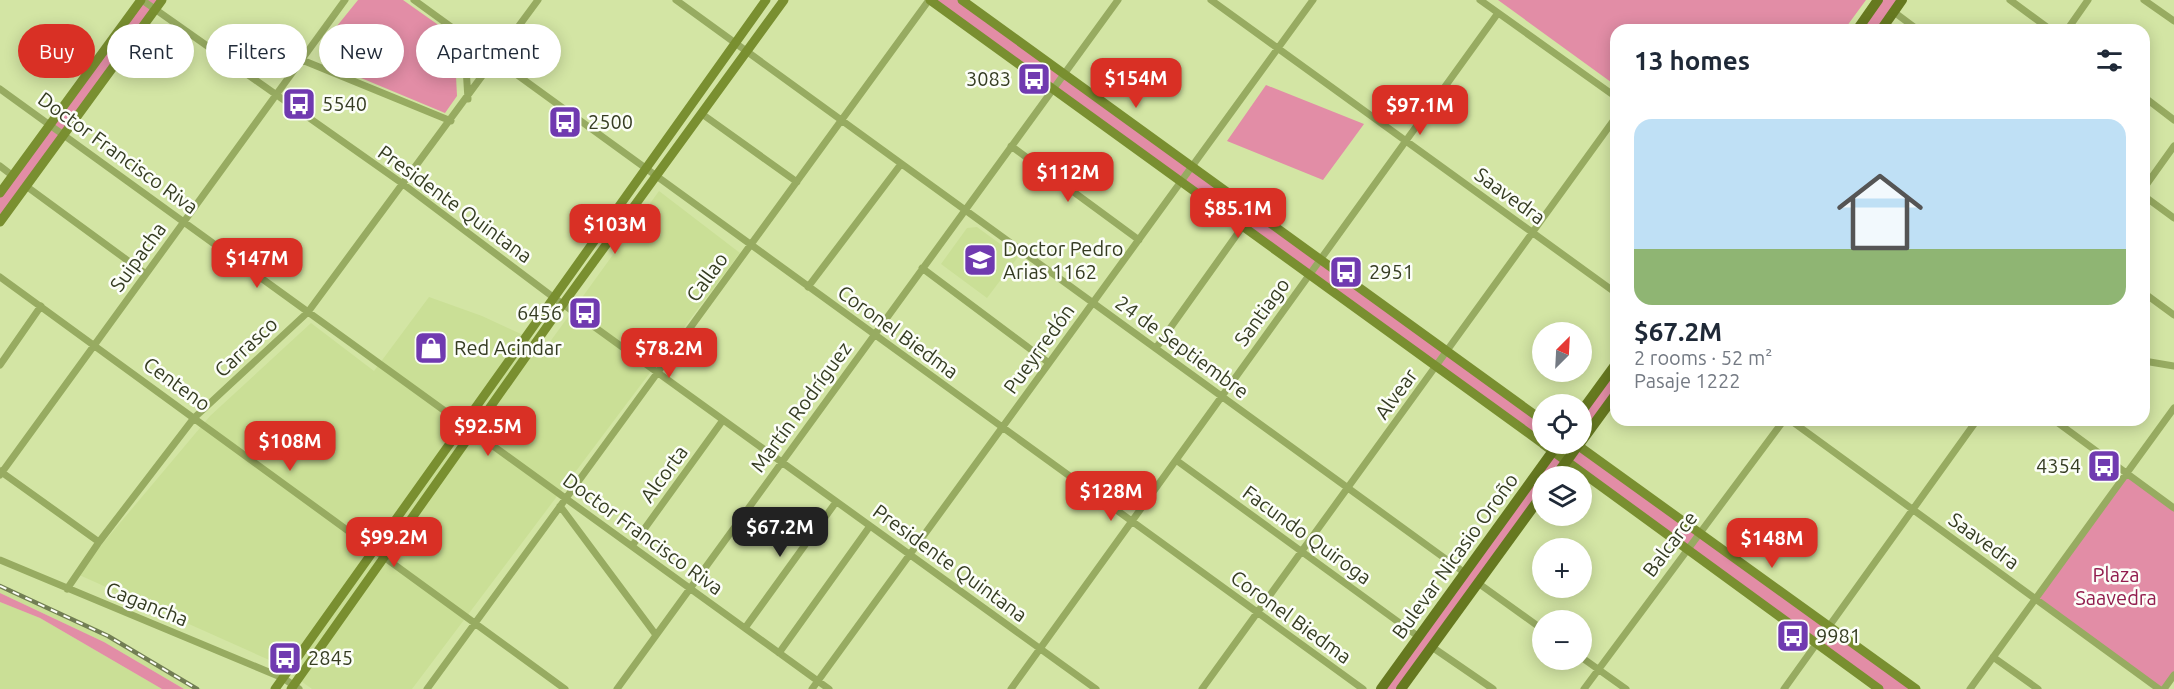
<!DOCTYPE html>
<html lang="en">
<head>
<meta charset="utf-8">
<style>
  :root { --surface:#fff; --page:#f6f6f7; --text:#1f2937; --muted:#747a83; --line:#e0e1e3; --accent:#d93025 }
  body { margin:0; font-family:Ubuntu,sans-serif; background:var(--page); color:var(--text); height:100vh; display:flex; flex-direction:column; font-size:22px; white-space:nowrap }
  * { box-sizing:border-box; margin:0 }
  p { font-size:20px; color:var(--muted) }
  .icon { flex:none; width:33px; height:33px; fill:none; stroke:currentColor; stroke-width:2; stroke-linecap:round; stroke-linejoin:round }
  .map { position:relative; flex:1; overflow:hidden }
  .panel { position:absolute; left:1610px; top:24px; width:540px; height:402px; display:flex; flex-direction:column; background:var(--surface); border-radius:18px; box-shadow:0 3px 15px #0003 }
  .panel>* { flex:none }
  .banner { position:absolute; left:18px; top:24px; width:570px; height:54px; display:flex; gap:12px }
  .needle { width:39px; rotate:24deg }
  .controls { position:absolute; left:1532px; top:322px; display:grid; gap:12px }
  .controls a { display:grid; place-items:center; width:60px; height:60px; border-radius:50%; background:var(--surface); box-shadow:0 3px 15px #0003; font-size:30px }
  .price { position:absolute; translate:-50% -51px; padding:0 14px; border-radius:12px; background:var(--accent); color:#fff; font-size:20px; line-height:39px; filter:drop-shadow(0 2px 3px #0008) }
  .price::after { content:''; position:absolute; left:50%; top:36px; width:18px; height:14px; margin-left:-9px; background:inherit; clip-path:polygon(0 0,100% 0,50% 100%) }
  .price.active { background:#222; color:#fff }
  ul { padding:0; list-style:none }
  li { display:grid; align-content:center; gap:12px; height:318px; padding:0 24px }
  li+li { border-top:2px solid var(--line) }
  li span { display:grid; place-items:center; height:186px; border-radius:18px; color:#555 }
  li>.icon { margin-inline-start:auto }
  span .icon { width:108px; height:108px; fill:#fffc; stroke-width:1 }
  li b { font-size:26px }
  h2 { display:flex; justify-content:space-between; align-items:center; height:72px; padding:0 24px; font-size:26px }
  .tag { padding:0 21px; border-radius:27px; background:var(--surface); box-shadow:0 3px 15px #0003; font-size:21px; line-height:54px }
  .tag.active { background:var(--accent); color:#fff }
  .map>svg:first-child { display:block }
  .built { fill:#cadf96 }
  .green { fill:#e28da6 }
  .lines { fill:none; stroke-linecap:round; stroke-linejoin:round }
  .street { stroke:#97ab61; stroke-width:7 }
  .secondary { stroke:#798f30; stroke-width:9 }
  .primary { stroke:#667920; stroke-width:10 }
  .rail-casing { stroke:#727e54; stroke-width:4.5 }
  .rail { stroke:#fcfef8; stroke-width:2; stroke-dasharray:7; stroke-linecap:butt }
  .labels { text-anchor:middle; stroke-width:5; stroke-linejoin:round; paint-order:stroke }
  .poi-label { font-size:20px; fill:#353c22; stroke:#fcfef8; text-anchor:start }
  .street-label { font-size:20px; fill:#353c22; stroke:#fcfef8 }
  .park-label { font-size:20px; fill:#921d4e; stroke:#fcfef8 }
</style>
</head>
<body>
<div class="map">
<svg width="2174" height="689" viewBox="0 0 2174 689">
  <rect width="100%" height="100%" fill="#d3e5a4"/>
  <path class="built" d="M659,191L740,253L412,689H312L276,663L77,574L210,416L311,323L374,371L429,297L482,316L547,346Z
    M977,227L1018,257L987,298L941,264L967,228Z
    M0,584L101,630L201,689H184L104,642L0,593Z
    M0,602L40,618L162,689H0Z"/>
  <path class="green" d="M141,0H162L0,222V193Z
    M358,0H403L454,36L457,96L445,113L325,63L320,47Z
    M930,0H962L1542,420V443Z
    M1498,0H1866L1844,30H1616L1615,85Z
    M1878,0H1902L1881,30H1857Z
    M1266,85L1364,124L1323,180L1227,141Z
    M1615,364V394L1581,442V412Z
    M1543,444H1558L1553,451L1567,461L1578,446L1916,689H1879L1567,461L1555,477H1542V495L1401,689H1381L1553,452Z
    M2126,474L2174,508V675L2164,689L2035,599Z
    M0,593L104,642L184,689H162L40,618L0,602Z"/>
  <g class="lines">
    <path class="street" d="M142,0L403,184L553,297L1096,689
      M414,0L1363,689
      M676,0L1465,573
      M1211,0L1616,293
      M1480,0L1616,97
      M2010,0L2051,30
      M2144,0L2174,21
      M1894,12L1918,30
      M2067,30L2088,0
      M464,35L468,99
      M302,60L451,121
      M0,89L829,689
      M2144,97L2174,120
      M702,114L797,182
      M1011,146L1139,240
      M0,166L13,176
      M26,186L146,274
      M2144,188L2174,146
      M2144,196L2174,218
      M922,268L1049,363
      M0,277L565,689
      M808,287L901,164
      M2144,293L2174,315
      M1156,348L1243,226
      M2144,361L2174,366
      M0,365L41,306
      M1790,420L2159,689
      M2054,420L2174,508
      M1176,460L1419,637
      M0,471L99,542
      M0,475L345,0
      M560,506L656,635
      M632,546L723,420
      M0,560L283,678L299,689
      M1478,583L1542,629
      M67,589L99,542L194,418L308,312L538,0
      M745,628L836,502
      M1432,647L1493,689
      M779,653L870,526
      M1581,657L1626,689
      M1993,657L2038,689
      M427,689L929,0
      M617,689L1118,0
      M812,689L1313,0
      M1011,689L1498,13
      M1202,689L1616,117
      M1584,689L1784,420
      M1784,689L1977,420
      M1970,689L2174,408
      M2164,689L2174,675"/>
    <path class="secondary" d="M930,0L1542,443
      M962,0L1542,420
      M0,193L141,0
      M0,222L162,0
      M1543,444L1879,689
      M1576,444L1916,689
      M275,689L766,0
      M291,689L563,304L784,0"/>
    <path class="primary" d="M1857,30L1878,0
      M1881,30L1902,0
      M1581,412L1616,364
      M1581,442L1616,394
      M1555,477L1579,444
      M1381,689L1558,444
      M1401,689L1542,495"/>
    <defs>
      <path id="rail" d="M0,586L108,636L197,689"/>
    </defs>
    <use href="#rail" class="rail-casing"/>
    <use href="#rail" class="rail"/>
  </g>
  <defs>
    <symbol id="bus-square" viewBox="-11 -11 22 22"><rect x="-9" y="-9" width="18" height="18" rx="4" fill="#703ab0" stroke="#fcfef8"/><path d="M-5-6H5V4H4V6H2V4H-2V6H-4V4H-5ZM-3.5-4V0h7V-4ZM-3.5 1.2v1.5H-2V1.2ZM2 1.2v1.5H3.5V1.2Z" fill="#fff"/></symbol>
    <symbol id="school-square" viewBox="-11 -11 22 22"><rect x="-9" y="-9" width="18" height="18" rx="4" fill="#703ab0" stroke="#fcfef8"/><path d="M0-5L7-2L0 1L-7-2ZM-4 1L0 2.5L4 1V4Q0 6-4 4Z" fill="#fff"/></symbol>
    <symbol id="shop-square" viewBox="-11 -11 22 22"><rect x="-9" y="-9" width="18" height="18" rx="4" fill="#703ab0" stroke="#fcfef8"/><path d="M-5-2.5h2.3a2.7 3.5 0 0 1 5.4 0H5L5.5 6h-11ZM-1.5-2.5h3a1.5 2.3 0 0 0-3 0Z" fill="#fff"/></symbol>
  </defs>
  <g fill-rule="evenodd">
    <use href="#bus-square" x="1015" y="60" width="38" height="38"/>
    <use href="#bus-square" x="280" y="85" width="38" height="38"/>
    <use href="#bus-square" x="546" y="103" width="38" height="38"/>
    <use href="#school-square" x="961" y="241" width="38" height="38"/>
    <use href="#bus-square" x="1327" y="253" width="38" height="38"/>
    <use href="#bus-square" x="566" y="294" width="38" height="38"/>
    <use href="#shop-square" x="412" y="329" width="38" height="38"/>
    <use href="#bus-square" x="2085" y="447" width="38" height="38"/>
    <use href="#bus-square" x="1774" y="617" width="38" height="38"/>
    <use href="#bus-square" x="266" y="639" width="38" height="38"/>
  </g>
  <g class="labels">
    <g class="poi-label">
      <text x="1011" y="86" text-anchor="end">3083</text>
      <text x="322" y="111">5540</text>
      <text x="588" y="129">2500</text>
      <text x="1003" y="256">Doctor Pedro<tspan x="1003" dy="23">Arias 1162</tspan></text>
      <text x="1369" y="279">2951</text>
      <text x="562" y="320" text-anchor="end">6456</text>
      <text x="454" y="355">Red Acindar</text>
      <text x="2081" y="473" text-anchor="end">4354</text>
      <text x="1816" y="643">9981</text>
      <text x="308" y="665">2845</text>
    </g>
    <g class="street-label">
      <text transform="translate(118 153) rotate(36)" y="7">Doctor Francisco Riva</text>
      <text transform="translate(1510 196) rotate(36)" y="7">Saavedra</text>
      <text transform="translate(455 204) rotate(36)" y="7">Presidente Quintana</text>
      <text transform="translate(138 257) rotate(-54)" y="7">Suipacha</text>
      <text transform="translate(707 277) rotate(-54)" y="7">Callao</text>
      <text transform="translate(1262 312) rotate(-54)" y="7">Santiago</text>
      <text transform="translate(898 332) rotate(36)" y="7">Coronel Biedma</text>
      <text transform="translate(246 347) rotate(-43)" y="7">Carrasco</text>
      <text transform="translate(1182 347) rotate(36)" y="7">24 de Septiembre</text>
      <text transform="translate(1039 349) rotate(-54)" y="7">Pueyrredón</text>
      <text transform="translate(177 384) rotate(36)" y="7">Centeno</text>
      <text transform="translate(1396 394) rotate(-54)" y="7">Alvear</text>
      <text transform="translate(801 407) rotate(-54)" y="7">Martín Rodríguez</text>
      <text transform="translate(664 474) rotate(-54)" y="7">Alcorta</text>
      <text transform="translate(643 534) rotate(36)" y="7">Doctor Francisco Riva</text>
      <text transform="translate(1307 535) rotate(36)" y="7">Facundo Quiroga</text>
      <text transform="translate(1984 541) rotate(36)" y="7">Saavedra</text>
      <text transform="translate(1670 544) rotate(-53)" y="7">Balcarce</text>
      <text transform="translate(1455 556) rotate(-54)" y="7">Bulevar Nicasio Oroño</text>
      <text transform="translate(950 563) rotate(36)" y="7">Presidente Quintana</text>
      <text transform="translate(147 604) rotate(22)" y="7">Cagancha</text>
      <text transform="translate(1291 617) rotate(36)" y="7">Coronel Biedma</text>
    </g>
    <g class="park-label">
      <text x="2116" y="582">Plaza<tspan x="2116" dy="23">Saavedra</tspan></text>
    </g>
  </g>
</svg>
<div class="controls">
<a><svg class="needle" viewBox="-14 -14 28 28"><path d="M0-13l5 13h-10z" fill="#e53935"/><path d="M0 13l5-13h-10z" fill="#747a83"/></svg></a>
<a><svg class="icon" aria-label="locate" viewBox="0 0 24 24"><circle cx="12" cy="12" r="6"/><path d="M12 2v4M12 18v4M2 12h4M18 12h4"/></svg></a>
<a><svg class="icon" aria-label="layers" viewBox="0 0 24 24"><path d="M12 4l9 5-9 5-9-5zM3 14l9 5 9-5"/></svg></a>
<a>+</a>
<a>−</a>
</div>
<b class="price" style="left:1136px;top:109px">$154M</b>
<b class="price" style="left:1420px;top:136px">$97.1M</b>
<b class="price" style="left:1068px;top:203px">$112M</b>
<b class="price" style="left:1238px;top:239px">$85.1M</b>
<b class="price" style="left:615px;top:255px">$103M</b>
<b class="price" style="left:257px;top:289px">$147M</b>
<b class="price" style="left:669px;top:379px">$78.2M</b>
<b class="price" style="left:488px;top:457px">$92.5M</b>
<b class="price" style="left:290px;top:472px">$108M</b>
<b class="price" style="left:1111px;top:522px">$128M</b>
<b class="price active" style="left:780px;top:558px">$67.2M</b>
<b class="price" style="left:394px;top:568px">$99.2M</b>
<b class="price" style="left:1772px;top:569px">$148M</b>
<div class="banner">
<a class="tag active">Buy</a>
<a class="tag">Rent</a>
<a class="tag">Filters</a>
<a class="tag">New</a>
<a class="tag">Apartment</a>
</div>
<section class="panel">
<h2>13 homes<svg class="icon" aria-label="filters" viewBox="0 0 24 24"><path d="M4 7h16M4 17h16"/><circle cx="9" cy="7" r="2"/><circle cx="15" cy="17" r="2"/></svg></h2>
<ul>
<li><span style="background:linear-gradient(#bfe0f5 70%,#8fb573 0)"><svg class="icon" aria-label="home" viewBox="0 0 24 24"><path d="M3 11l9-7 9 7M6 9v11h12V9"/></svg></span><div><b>$67.2M</b><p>2 rooms · 52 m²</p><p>Pasaje 1222</p></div></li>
</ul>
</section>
</div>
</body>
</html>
